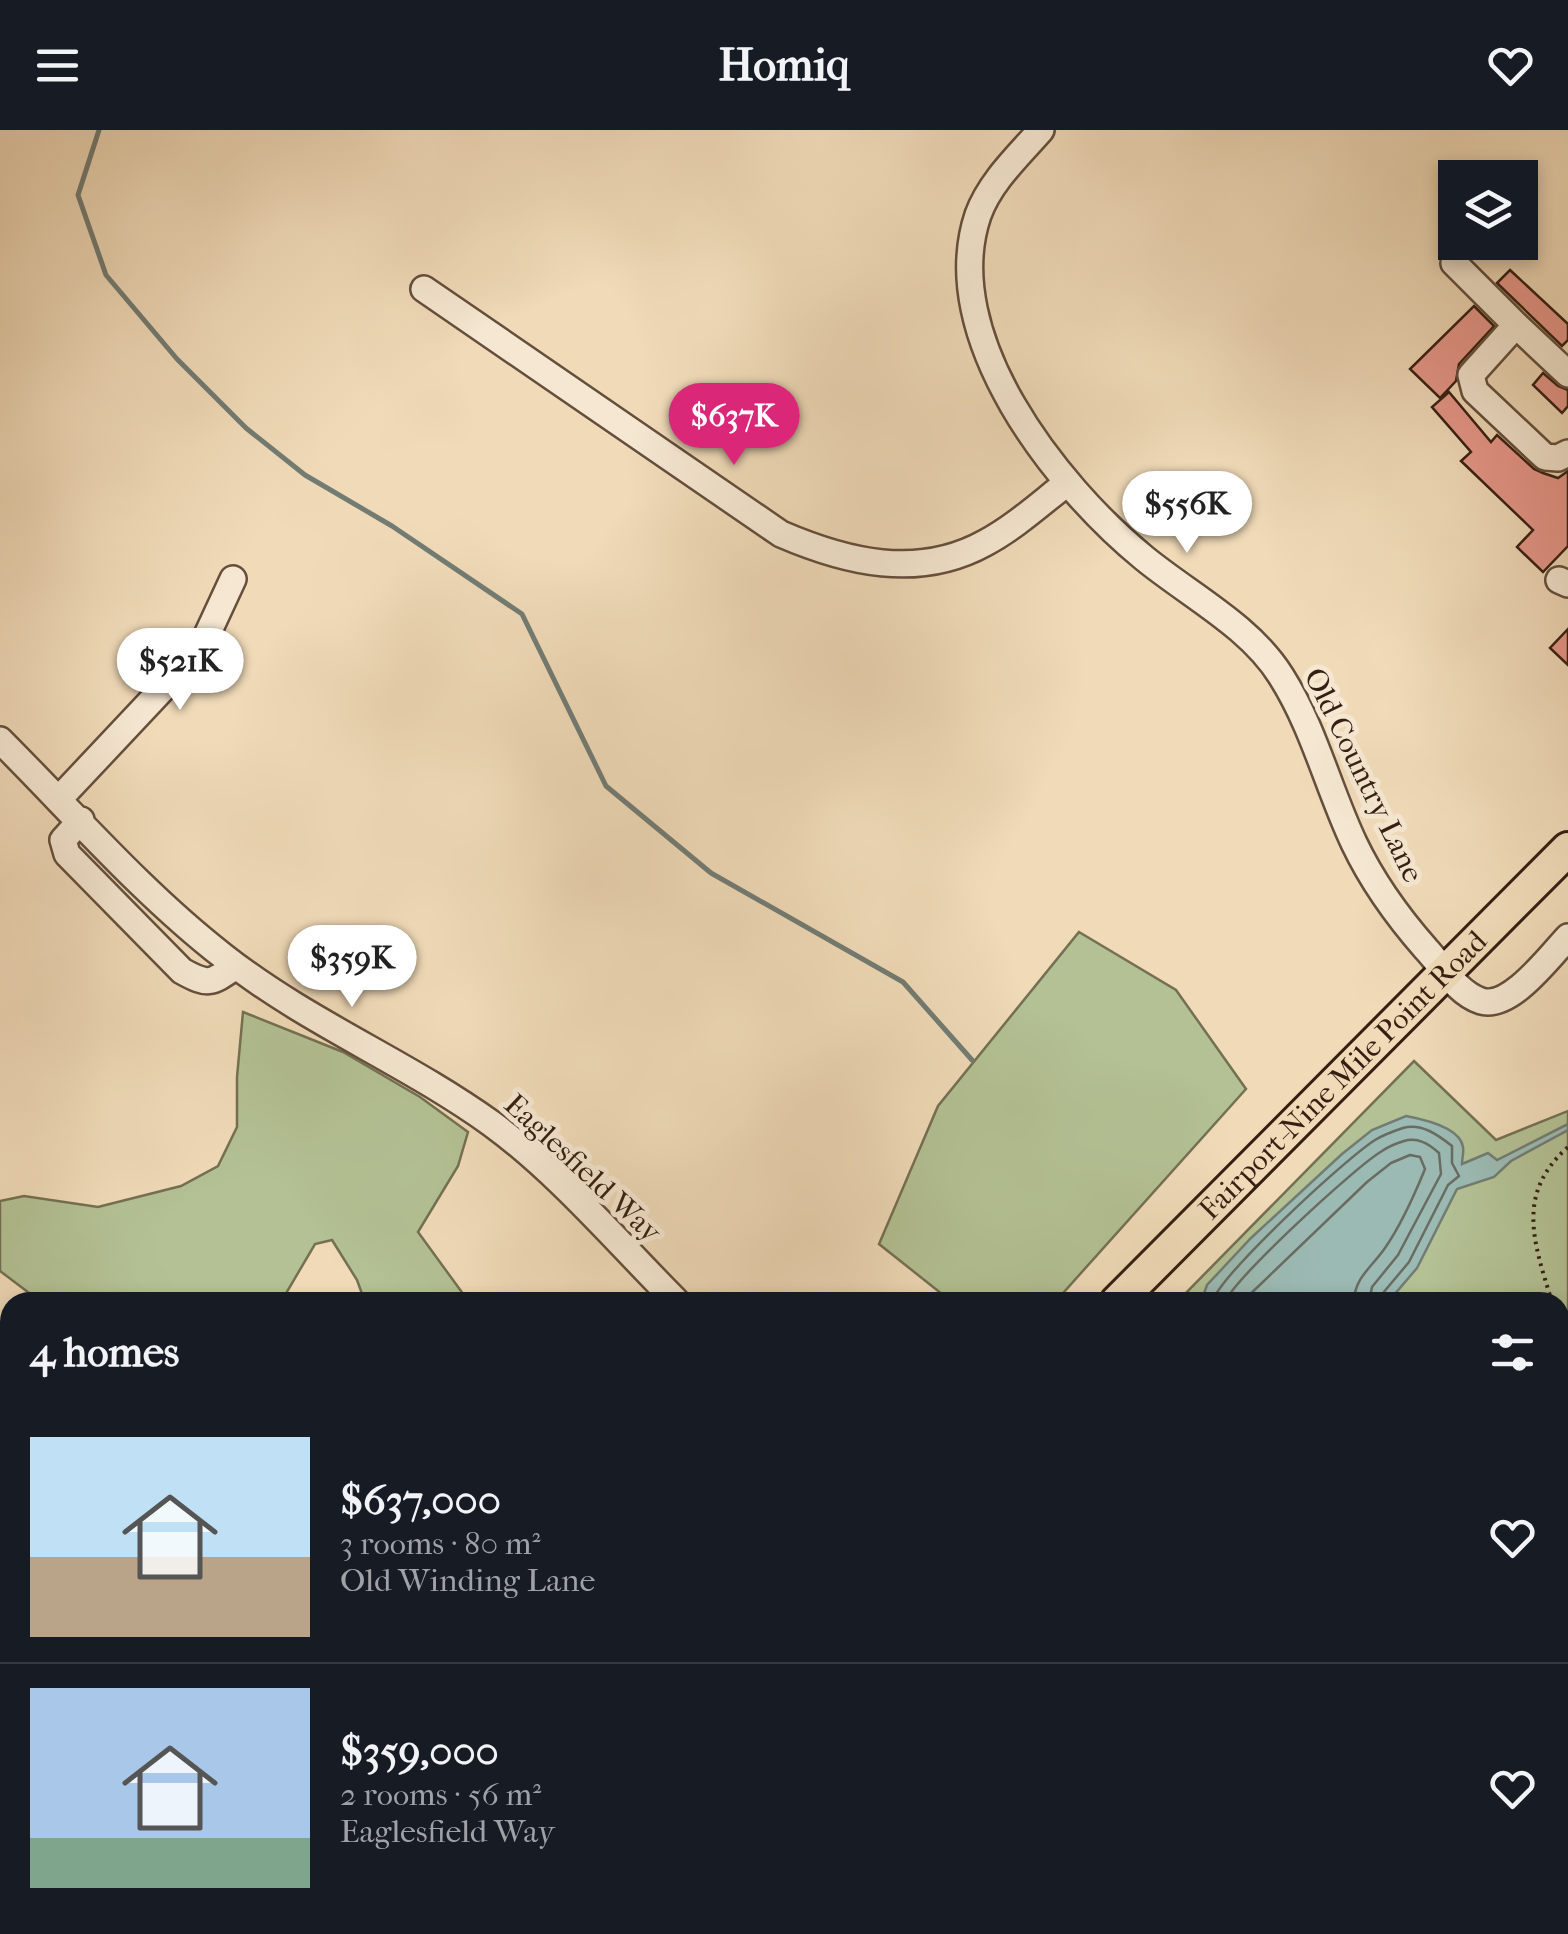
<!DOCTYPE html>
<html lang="en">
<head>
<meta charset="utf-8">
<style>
  :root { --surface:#171b24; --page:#242831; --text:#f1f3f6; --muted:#9ea1a6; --line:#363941; --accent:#db2777 }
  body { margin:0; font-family:"IM FELL French Canon",serif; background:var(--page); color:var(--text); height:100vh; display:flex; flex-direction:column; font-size:38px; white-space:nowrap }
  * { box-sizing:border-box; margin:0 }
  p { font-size:32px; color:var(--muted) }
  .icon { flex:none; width:55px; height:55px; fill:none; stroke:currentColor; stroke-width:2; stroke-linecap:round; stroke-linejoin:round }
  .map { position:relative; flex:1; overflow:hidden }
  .panel { position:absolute; left:0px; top:1162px; width:1570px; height:642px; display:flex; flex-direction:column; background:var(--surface); border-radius:30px 30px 0 0; box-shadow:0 5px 15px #0003 }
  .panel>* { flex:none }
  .fabs { position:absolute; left:1438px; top:30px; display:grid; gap:20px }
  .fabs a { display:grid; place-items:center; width:100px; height:100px; border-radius:0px; background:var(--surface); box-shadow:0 5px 15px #0003; font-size:50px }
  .price { position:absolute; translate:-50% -85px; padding:0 22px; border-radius:35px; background:#fff; color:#222; font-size:32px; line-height:65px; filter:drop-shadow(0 2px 5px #0008) }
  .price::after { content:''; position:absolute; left:50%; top:60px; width:30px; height:22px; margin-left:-15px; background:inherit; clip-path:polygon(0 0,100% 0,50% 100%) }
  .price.on { background:var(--accent); color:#fff }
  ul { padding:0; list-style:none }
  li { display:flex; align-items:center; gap:30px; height:250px; padding:0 30px }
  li+li { border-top:2px solid var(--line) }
  li span { display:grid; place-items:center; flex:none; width:280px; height:200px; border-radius:0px; color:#555 }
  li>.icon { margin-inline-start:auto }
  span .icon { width:120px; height:120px; fill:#fffc; stroke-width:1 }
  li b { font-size:42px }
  h2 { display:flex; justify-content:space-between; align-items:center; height:120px; padding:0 30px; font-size:42px }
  header { display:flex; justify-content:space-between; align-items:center; height:130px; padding:0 30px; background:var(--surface); font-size:45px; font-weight:700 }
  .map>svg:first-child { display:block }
  .green { fill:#b3c194; stroke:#747053; stroke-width:2.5 }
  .water { fill:#9bbab3; stroke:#727c73; stroke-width:2.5 }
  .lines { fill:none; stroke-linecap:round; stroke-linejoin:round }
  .shore { stroke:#686c62; stroke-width:2.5 }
  .stream { stroke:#727c73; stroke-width:5 }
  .building { fill:#e7978a; stroke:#351f12; stroke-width:2.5 }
  .minor-casing { stroke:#644e3c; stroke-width:30 }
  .major-casing { stroke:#351f12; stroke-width:38 }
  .path { stroke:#351f12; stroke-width:4; stroke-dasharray:2.5 5; stroke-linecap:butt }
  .minor { stroke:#f5e7d1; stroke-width:25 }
  .major { stroke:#f0dab8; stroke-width:32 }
  .labels { text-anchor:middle; stroke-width:10; stroke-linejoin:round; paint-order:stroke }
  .street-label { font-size:30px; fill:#351f12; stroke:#f5e7d1 }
</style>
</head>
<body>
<header><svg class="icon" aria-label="menu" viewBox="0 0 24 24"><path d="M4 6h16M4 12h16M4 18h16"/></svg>Homiq<svg class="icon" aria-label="heart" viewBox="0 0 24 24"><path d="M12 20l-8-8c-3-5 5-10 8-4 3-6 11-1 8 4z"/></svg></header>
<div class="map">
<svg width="1568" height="1804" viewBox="0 0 1568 1804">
  <rect width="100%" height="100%" fill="#f0dab8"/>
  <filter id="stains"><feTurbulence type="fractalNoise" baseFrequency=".002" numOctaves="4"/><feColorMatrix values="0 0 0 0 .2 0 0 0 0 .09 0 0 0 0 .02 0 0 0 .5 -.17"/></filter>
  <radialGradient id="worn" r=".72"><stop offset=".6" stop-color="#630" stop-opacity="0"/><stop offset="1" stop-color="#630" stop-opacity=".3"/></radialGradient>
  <path class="green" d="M1079,802L1176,860L1246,959L1055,1172H952L879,1114L938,976Z
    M243,882L343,922L420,967L468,1002L458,1036L418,1102L469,1172H365L357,1150L332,1110L315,1114L281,1172H41L0,1141V1071L24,1066L98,1077L181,1056L218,1036L237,997V947Z
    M1414,931L1496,1010L1568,981V1749L1560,1741V1172H1177Z
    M10,1274V1517L0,1530V1280Z
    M71,1795H113L122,1804H79Z"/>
  <path class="water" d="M1406,986C1422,989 1460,997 1463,1017C1464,1023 1462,1028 1462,1034L1488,1023L1497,1030L1568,994V1000L1511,1031L1494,1047L1457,1059L1417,1138L1388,1172H1201L1207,1155L1251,1108L1342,1024L1372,1000Z"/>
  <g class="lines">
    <path class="shore" d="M1212,1172C1222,1143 1344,1030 1375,1010C1383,1005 1394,1001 1403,998C1422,993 1438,1005 1452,1016V1033L1459,1046L1448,1055L1409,1132L1383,1163L1381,1172
      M1225,1172C1236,1147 1355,1037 1382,1021C1388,1017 1397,1013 1404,1011C1418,1007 1429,1014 1439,1023L1441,1044L1398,1125L1372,1157L1369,1172
      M1242,1172L1367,1052L1391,1033L1410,1025L1420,1027L1425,1039C1414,1066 1401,1095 1385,1118C1372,1137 1354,1148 1354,1172"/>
    <path class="stream" d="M99,0L78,65L106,145L177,229L246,298L305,345L392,396L522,484L606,656L711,743L903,852L972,930"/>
  </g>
  <path class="building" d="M1510,140L1568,194V210L1562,216L1497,153Z
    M1474,176L1494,196L1459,234L1456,251L1440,268L1410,239Z
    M1543,243L1558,256L1568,260V276L1562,283L1533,255Z
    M1449,262L1491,312L1497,305L1534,339L1543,343L1558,348L1568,341V416L1543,442L1517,417L1533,400L1461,331L1471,322L1432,277Z
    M1568,499V535L1550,518Z"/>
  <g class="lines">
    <defs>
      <path id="minor" d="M1041,0C1018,26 990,52 978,85C937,206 1056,356 1144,428C1189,465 1250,496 1281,546C1314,598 1328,658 1354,713C1373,753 1397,786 1426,819C1442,836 1457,863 1481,871C1510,880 1549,827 1568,807
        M1454,133L1516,195
        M424,159L781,404C846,432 918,450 985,413C1015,397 1041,373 1067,353
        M1568,244L1516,195L1471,245L1475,261L1545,327L1558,328L1568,323
        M1559,450L1568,454
        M0,610C72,682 142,763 223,826C308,893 406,932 492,994C560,1044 618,1113 677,1172
        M59,669L201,518L233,449
        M81,690L63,710L67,724L182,841C209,856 211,853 236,836
        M0,1746L10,1756
        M45,1795L52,1804
        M418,1795L428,1804
        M716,1795L725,1804
        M789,1795L798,1804
        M744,1804L752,1795"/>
      <g id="major">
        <path id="s1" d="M1117,1172L1568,719"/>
        <path d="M491,1804L500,1795"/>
      </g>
    </defs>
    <use href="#minor" class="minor-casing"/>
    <use href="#major" class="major-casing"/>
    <path class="path" d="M1552,1172C1534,1113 1515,1064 1568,1017
      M1560,1342L1568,1339
      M1560,1456L1568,1470
      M1560,1686L1568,1693"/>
    <use href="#minor" class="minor"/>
    <use href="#major" class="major"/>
  </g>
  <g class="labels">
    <g class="street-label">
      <text transform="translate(1364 645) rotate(64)" y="10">Old Country Lane</text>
      <text dy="10" stroke="none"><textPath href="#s1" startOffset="320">Fairport-Nine Mile Point Road</textPath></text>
      <text transform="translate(583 1038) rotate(43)" y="10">Eaglesfield Way</text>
    </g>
  </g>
  <rect width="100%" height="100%" filter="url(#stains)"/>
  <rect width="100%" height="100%" fill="url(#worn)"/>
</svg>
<div class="fabs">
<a><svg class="icon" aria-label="layers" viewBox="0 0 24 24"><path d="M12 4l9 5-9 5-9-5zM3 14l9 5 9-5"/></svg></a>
</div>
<b class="price on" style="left:734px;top:338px">$637K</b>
<b class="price" style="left:1187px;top:426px">$556K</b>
<b class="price" style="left:180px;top:583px">$521K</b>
<b class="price" style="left:352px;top:880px">$359K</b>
<section class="panel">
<h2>4 homes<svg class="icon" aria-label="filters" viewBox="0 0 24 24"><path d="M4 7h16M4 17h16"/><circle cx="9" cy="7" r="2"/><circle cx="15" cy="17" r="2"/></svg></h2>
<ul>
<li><span style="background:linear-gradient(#bfe0f5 60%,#b9a48a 0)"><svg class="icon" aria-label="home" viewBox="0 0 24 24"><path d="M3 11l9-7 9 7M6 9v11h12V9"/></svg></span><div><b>$637,000</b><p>3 rooms · 80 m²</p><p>Old Winding Lane</p></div><svg class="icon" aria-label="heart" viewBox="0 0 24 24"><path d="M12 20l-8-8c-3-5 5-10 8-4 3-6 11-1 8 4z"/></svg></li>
<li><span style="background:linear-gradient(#a9c7e8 75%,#7fa58c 0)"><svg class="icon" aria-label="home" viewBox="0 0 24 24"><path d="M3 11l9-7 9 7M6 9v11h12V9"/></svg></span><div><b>$359,000</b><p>2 rooms · 56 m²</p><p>Eaglesfield Way</p></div><svg class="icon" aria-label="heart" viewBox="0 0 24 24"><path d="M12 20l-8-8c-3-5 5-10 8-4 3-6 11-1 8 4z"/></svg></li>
</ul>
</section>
</div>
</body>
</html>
